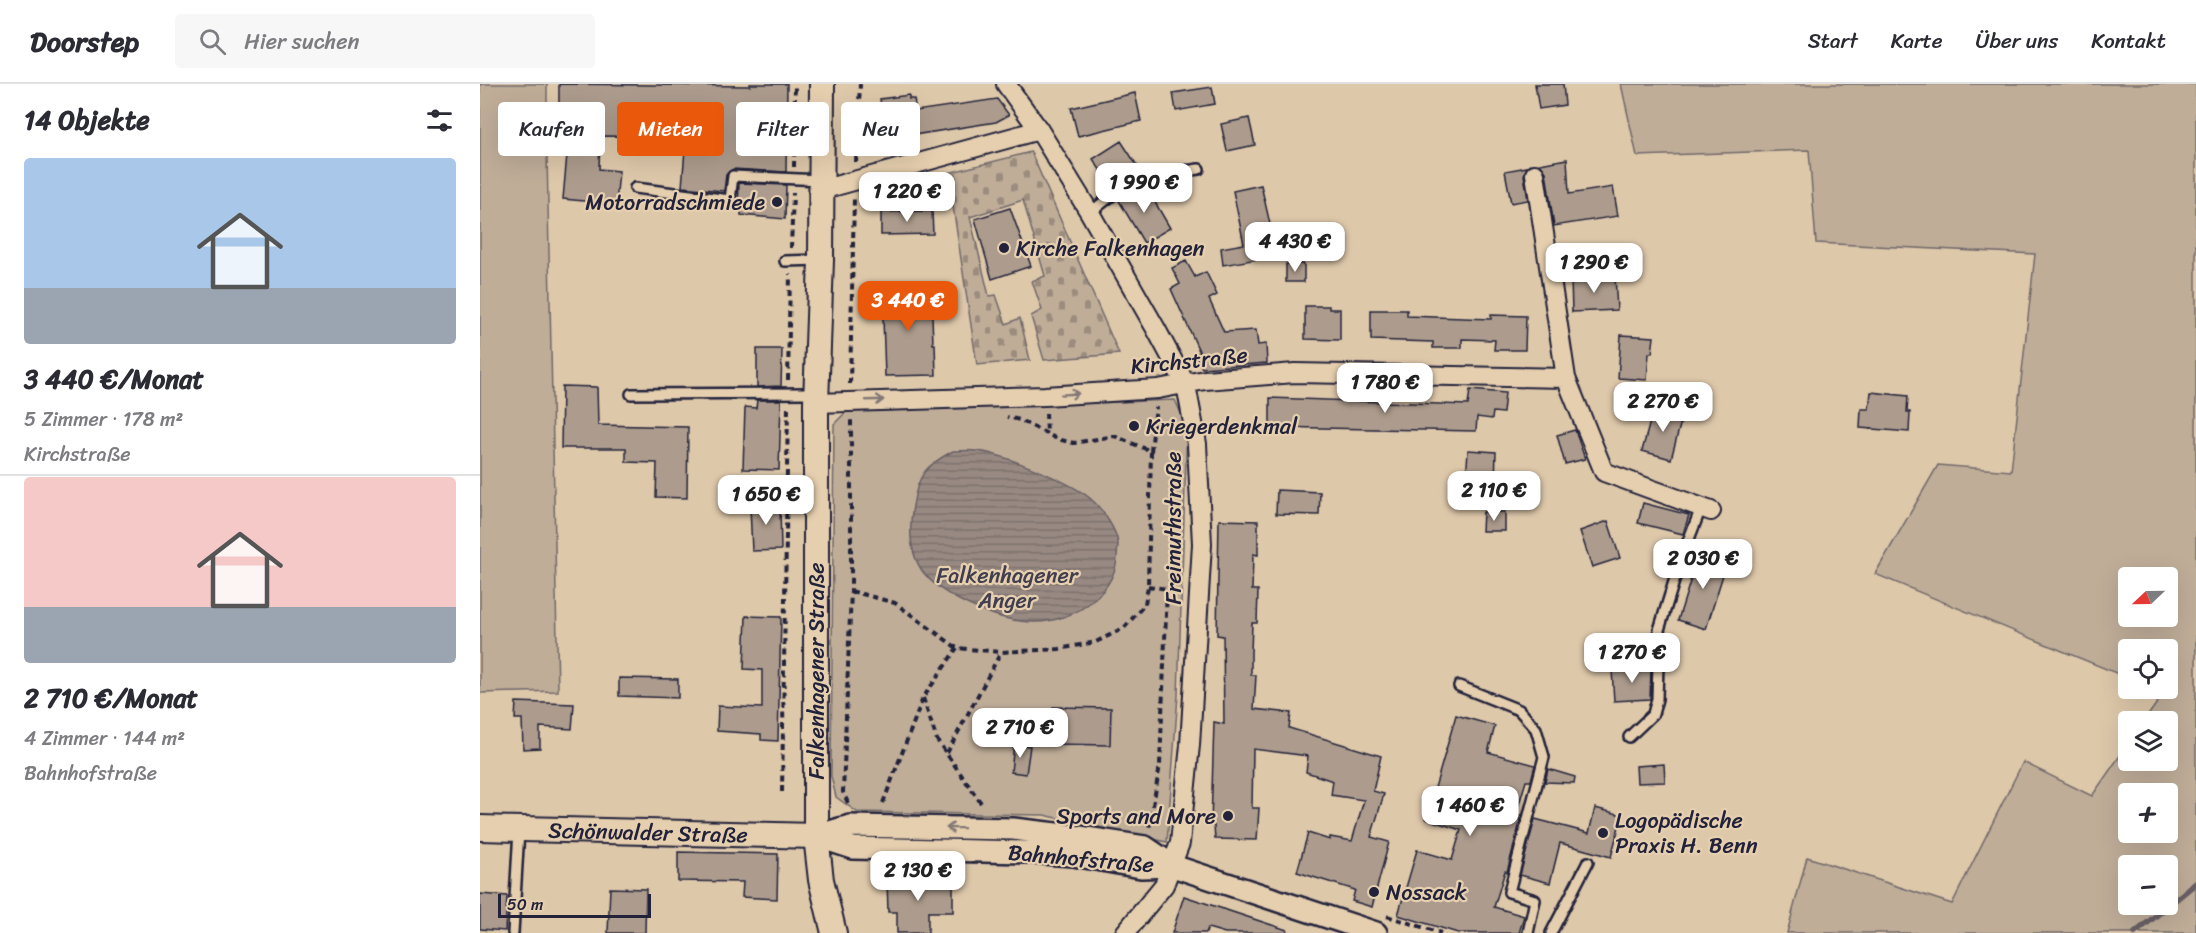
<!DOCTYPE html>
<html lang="de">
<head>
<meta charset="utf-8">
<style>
  :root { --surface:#fff; --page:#f7f7f7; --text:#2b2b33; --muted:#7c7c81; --line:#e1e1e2; --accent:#ea580c }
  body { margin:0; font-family:Sriracha,sans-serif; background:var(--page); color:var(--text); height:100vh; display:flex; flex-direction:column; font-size:22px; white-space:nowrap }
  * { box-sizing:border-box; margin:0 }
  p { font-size:20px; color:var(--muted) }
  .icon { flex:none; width:33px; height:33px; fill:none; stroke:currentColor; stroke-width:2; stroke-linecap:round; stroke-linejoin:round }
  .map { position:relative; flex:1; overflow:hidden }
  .side { display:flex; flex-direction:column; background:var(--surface); width:480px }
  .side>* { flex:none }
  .hud { position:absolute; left:18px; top:18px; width:570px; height:54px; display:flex; gap:12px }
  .needle { width:39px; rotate:248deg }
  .buttons { position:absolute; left:1638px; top:483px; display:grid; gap:12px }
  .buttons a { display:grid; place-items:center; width:60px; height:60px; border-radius:6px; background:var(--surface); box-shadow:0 6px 24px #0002; font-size:30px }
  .scale { position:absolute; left:18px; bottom:15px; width:153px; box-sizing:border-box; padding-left:6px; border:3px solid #22223b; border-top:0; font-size:16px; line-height:21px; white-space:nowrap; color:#22223b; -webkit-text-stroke:4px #e6cfaf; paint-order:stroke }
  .price { position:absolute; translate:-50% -51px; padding:0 14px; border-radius:12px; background:#fff; color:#222; font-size:20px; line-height:39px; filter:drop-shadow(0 2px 3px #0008) }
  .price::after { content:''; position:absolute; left:50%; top:36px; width:18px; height:14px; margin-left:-9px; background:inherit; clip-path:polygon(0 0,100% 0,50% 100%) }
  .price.on { background:var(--accent); color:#fff }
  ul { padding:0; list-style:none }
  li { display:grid; align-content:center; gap:12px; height:318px; padding:0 24px }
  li+li { border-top:2px solid var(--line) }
  li span { display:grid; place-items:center; height:186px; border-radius:6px; color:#555 }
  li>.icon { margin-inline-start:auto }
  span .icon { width:108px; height:108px; fill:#fffc; stroke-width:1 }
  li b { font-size:26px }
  h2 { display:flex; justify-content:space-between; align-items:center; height:72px; padding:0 24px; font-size:26px }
  .pill { padding:0 21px; border-radius:6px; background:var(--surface); box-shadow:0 6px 24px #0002; font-size:21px; line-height:54px }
  .pill.on { background:var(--accent); color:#fff }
  header { display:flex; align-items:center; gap:36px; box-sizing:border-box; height:84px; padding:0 30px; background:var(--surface); border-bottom:2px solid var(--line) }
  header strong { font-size:28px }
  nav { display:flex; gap:33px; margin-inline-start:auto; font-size:21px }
  .search { width:420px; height:54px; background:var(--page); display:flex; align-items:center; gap:15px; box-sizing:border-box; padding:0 21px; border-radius:6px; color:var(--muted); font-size:22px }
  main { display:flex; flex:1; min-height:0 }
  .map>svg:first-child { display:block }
  .green { fill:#bfad98; stroke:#70686a; stroke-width:1.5; fill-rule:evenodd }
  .cemetery { fill:url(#cemetery-stones); stroke:#70686a; stroke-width:1.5 }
  .water { fill:url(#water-rules); stroke:#696066; stroke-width:1.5 }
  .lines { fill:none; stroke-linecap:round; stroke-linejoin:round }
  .stream { stroke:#696066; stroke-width:6 }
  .building { fill:#ad9c8d; stroke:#22223b; stroke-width:1.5 }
  .service-casing { stroke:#22223b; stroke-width:14 }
  .minor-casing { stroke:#22223b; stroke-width:22 }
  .tertiary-casing { stroke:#22223b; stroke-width:26 }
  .secondary-casing { stroke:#22223b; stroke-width:28 }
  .path { stroke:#22223b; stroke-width:4; stroke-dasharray:6 4.5; stroke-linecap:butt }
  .service { stroke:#e6cfaf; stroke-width:9 }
  .minor { stroke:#e6cfaf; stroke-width:18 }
  .tertiary { stroke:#e6cfaf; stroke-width:21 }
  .secondary { stroke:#e6cfaf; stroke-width:24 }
  .oneway { stroke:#847875 }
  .poi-dot { fill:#22223b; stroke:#e6cfaf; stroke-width:2 }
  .labels { text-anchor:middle; stroke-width:4.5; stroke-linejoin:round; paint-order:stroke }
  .poi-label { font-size:22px; fill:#22223b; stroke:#e6cfaf; text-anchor:start }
  .street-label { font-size:22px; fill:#22223b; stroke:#e6cfaf }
  .park-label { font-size:22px; fill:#413e4e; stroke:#e6cfaf }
</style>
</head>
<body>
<header>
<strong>Doorstep</strong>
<div class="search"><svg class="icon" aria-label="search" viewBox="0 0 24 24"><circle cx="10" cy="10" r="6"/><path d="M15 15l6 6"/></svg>Hier suchen</div>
<nav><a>Start</a><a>Karte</a><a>Über uns</a><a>Kontakt</a></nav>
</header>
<main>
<section class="side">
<h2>14 Objekte<svg class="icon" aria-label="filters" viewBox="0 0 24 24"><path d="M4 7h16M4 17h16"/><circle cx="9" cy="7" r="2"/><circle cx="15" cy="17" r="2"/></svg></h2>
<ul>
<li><span style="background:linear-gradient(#a9c7e8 70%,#9aa5b1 0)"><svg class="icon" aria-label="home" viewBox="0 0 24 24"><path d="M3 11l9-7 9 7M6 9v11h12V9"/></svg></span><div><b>3 440 €/Monat</b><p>5 Zimmer · 178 m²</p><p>Kirchstraße</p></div></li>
<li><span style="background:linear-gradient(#f6c9c9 70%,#9aa5b1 0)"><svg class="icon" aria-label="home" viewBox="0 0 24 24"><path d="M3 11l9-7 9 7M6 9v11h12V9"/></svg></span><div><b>2 710 €/Monat</b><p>4 Zimmer · 144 m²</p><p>Bahnhofstraße</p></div></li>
</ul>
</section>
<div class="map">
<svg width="1716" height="849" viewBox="0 0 1716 849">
  <defs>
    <pattern id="cemetery-stones" width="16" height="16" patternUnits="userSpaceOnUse" patternTransform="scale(1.5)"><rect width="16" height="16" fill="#bfad98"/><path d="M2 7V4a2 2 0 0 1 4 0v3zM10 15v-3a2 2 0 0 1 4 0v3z" fill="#9b8c7d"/></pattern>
    <pattern id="water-rules" width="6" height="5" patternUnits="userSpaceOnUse" patternTransform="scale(1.5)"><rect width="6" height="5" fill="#988a82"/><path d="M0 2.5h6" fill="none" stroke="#7c706c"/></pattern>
  </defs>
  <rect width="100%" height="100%" fill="#dec8aa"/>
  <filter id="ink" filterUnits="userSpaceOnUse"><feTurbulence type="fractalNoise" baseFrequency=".0167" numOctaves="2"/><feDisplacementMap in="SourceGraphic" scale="12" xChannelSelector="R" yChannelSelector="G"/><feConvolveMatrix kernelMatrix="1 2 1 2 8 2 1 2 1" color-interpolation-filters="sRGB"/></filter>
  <g filter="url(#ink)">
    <path class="green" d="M0,0H67V71L78,607L0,609Z
      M1141,0H1716V849H1307L1327,773L1472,820L1543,678L1612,712L1648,660V676H1688V638L1664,637L1684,609L1673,605L1688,604V566H1648V594L1395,490L1458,381L1531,387L1555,170L1336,159L1329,66L1157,72ZM1648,494H1688V532H1648ZM1648,710H1688V748H1648ZM1648,782H1688V820H1648Z
      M695,316L707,343L698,611L687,758L564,731L377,728L356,713L351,692L354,340L366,328Z"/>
    <path class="cemetery" d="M551,68L639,270L564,276L551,232L562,226L552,197L565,192L543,116L490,133L509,212L516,211L526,240L540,234L550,276L497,281L468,89Z"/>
    <path class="water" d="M473,367C481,367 489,366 496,367C521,369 594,399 612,416C622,425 636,445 638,459C638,463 637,468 637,473C636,493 623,510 607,521C594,531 572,538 556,538C522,539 464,515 443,488C429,469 429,444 433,422C438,390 445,382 473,367Z"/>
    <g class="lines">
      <path class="stream" d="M1655,849L1716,799"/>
    </g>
    <path class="building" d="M79,0L270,2V0H307L306,88L253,85L246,91L244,107L202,103L206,53L120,52L119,85L139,87L136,120L83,115L88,59H79Z
      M1055,0H1083L1085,21L1059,25Z
      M732,3L735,20L696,27L693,9Z
      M655,9L661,37L598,52L591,24Z
      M429,11V15H434L436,27L517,15L529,31L516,38L434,51L435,58L407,63L400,15Z
      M769,34L775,61L747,67L741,40Z
      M641,57L658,83L656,84L658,89L632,104L613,75Z
      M1087,75L1089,110L1133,103L1138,132L1074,142L1066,88L1060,80Z
      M1047,83L1044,91L1048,116L1031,119L1025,87Z
      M259,99L306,101L305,135L261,131V126H258Z
      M665,101L690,144L664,159L638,115Z
      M781,101L790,140L779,143L784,174L743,181L741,164L764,160L753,107Z
      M530,124L551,182L512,195L495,135Z
      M452,127L453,150L401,151V128Z
      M706,177L715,193L726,188L737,211L729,215L744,248L776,246L778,261L786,260L787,279L722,284L714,269H720L691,205L700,200L692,184Z
      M806,180H824V198H806Z
      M1135,192L1137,226L1092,228L1091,194Z
      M451,203L453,260H455L456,291L405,292L402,204Z
      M825,222H849V225H860V256L825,255Z
      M891,226H927V232L1011,235V231L1046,232L1045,266H1014L1015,256L982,255V264H953V258L891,256Z
      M1141,251L1174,253L1172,269H1169L1167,296L1138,294Z
      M277,265H302L301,302L277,303Z
      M82,302L117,303L118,341L208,343L207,414L176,413L177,379L146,378V364H81Z
      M990,306L1025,309L1023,329L1013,328L1012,335L997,333L996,347L790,343V314L988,321Z
      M1391,308L1428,312L1427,328H1430L1429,348L1380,344L1381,325H1389Z
      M277,316H301L299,386L263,385L265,323L276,324Z
      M1174,323L1203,330L1191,375L1162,367Z
      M1095,346L1105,375L1085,380L1077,351Z
      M988,366L1016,368L1015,397L986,396Z
      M797,406L840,408L839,431L796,430Z
      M296,415V423H300L301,466L272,467L270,423H280V416Z
      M1163,419L1209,431L1203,450L1158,439Z
      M1003,428H1025V447H1002Z
      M739,436L778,437V471L773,470L772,506H778L777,539H772L771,568V591H776L774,625L811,629L809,644L901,672L893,707L904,710L891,753L909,758L892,823L872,817L875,806L817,788L828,749L850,756V753L872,757L884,716L851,711L853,697L826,688L828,672L773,665L772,724H779L777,756L735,755L734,742H731L734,638L744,640L743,552L737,551Z
      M1128,437L1140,474L1112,483L1100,447Z
      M1220,466L1248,475L1226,545L1198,536Z
      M266,532L301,533L298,657L281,656V650L237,647L238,622L282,624V586L264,585Z
      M1171,584L1170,615L1134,617L1132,586Z
      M139,594L198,595V614L139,612Z
      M36,618L94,620L92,645L60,643V664L43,665L42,635H35Z
      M573,623L631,624L630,661L572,660Z
      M976,631L1015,642L1008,668L1055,681L1051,697H1046L1036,730L1042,731L1027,788L1025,787L1014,823L1044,832L1039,849H978L918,831L937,766L972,776L981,746L946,735Z
      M534,660L550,662L546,690L531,688Z
      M1184,680L1185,698L1157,699L1156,682Z
      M1068,685L1095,693L1094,699L1065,698Z
      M1115,724L1142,731L1131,773L1080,759L1070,799L1040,791L1055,735L1109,749Z
      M198,768L298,770L297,815L262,813L263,798L198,797Z
      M407,795H473V828H448V849H417V828H408Z
      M130,804L166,805L165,849H128Z
      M0,810L27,812L25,847L0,845Z
      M704,812L807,846L806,849H745L728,844L726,849H692Z"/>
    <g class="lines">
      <defs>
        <path id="service" d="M155,104L250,116L253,92L341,96
          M610,129C627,115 645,100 666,93C683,88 702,88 719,85
          M305,177L341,176
          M151,310L334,309
          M979,602L1039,626L1056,645L1064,673L1029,808L1055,816L1048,849
          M1149,653L1173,630L1177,615L1179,546L1200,478L1221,424
          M33,849L39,746
          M1071,849L1108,778"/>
        <path id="minor" d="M526,0L559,46L610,129L676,245L706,301L717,360L722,460L710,661L700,759L684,801L645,849
          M1055,90L1086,294L1124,388L1231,427
          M341,106L559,46
          M336,319L565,312L678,305L725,296L815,289L1086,294"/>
        <path id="tertiary" d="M336,752L370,742L533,745L593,752L665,763L693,782L896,849
          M336,752L373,764L548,768L593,771L661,783L693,782"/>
        <g id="secondary">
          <path d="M342,0L341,176L336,319V752L341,796L354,849"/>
          <path id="s1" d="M0,744L336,752"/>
        </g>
      </defs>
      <use href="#service" class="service-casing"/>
      <use href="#minor" class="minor-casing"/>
      <use href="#tertiary" class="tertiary-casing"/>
      <use href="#secondary" class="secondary-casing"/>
      <path class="path" d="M376,78L380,0
        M314,83L315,0
        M311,164L313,109
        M308,296L310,190
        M370,300L374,115
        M566,329L567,349
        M671,367L676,323
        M668,502L687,505L680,681L669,744
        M371,507L415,519L477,564L521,568L579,565L616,558L644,544L665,520L668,502L671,367L634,352L594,359L577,355L540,336L527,333
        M443,614L457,656L501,719
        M467,669L521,568
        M302,708L308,322
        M368,719L363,708L371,507V334
        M403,719L443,614L477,564
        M907,832L961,849"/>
      <use href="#service" class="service"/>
      <use href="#minor" class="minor"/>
      <use href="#tertiary" class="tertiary"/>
      <use href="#secondary" class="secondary"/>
    </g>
    <defs><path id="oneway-shaft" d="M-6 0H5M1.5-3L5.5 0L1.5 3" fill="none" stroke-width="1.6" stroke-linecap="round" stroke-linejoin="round" transform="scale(1.5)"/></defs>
    <g class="oneway">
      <use href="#oneway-shaft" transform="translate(590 310) rotate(-4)"/>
      <use href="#oneway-shaft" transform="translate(395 316) rotate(-2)"/>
      <use href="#oneway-shaft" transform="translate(475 744) rotate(-179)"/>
    </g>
  </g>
  <g class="poi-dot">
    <circle cx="297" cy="118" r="6"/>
    <circle cx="524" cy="164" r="6"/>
    <circle cx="654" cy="342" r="6"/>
    <circle cx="748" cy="732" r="6"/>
    <circle cx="1123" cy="749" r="6"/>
    <circle cx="894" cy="808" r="6"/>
  </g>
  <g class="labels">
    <g class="poi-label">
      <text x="285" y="126" text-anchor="end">Motorradschmiede</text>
      <text x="536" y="172">Kirche Falkenhagen</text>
      <text x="666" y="350">Kriegerdenkmal</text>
      <text x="736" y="740" text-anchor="end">Sports and More</text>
      <text x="1135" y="744">Logopädische<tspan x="1135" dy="25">Praxis H. Benn</tspan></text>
      <text x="906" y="816">Nossack</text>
    </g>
    <g class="street-label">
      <text transform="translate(709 276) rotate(-6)" y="8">Kirchstraße</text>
      <text transform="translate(693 444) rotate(-90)" y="8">Freimuthstraße</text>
      <text transform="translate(336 587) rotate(-90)" y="8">Falkenhagener Straße</text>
      <text dy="8" stroke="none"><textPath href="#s1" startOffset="168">Schönwalder Straße</textPath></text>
      <text transform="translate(601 774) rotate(5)" y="8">Bahnhofstraße</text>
    </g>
    <g class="park-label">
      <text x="527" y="499">Falkenhagener<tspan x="527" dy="25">Anger</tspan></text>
    </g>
  </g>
</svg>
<div class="buttons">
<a><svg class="needle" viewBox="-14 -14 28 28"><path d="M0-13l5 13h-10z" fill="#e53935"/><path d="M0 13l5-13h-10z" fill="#7c7c81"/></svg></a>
<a><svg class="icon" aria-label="locate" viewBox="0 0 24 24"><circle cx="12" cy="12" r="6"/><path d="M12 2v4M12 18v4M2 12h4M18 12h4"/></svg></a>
<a><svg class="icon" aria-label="layers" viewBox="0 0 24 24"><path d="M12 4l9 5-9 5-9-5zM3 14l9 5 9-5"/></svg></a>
<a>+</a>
<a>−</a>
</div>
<div class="scale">50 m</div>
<b class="price" style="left:664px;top:130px">1 990 €</b>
<b class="price" style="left:427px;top:139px">1 220 €</b>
<b class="price" style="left:815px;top:189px">4 430 €</b>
<b class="price" style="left:1114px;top:210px">1 290 €</b>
<b class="price on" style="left:428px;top:248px">3 440 €</b>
<b class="price" style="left:905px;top:330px">1 780 €</b>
<b class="price" style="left:1183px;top:349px">2 270 €</b>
<b class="price" style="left:1014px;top:438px">2 110 €</b>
<b class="price" style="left:286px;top:442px">1 650 €</b>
<b class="price" style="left:1223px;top:506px">2 030 €</b>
<b class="price" style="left:1152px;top:600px">1 270 €</b>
<b class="price" style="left:540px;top:675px">2 710 €</b>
<b class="price" style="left:990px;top:753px">1 460 €</b>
<b class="price" style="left:438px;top:818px">2 130 €</b>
<div class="hud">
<a class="pill">Kaufen</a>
<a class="pill on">Mieten</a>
<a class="pill">Filter</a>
<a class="pill">Neu</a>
</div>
</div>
</main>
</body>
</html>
